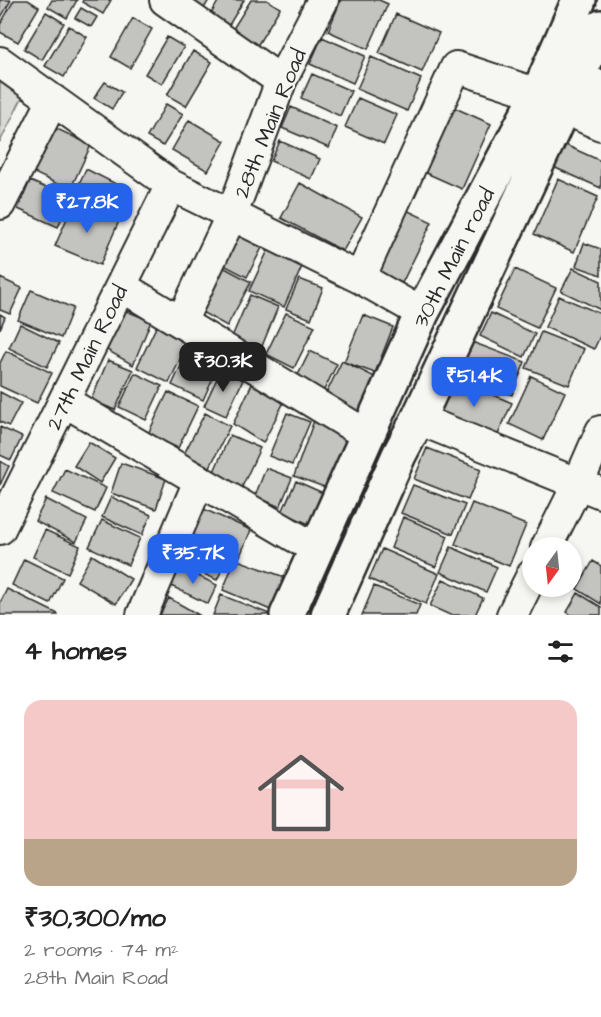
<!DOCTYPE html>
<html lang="en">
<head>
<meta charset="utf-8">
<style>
  :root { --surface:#fff; --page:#f6f6f6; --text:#222; --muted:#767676; --line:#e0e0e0; --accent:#2563eb }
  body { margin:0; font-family:"Architects Daughter",sans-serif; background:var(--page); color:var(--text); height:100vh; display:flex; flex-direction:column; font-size:22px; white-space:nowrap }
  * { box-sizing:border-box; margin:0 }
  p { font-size:20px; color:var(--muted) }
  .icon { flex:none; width:33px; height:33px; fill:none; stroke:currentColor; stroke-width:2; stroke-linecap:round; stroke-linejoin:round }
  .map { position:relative; height:615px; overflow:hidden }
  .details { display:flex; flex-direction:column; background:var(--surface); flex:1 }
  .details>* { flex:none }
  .needle { width:39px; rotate:195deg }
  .buttons { position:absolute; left:522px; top:537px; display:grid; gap:12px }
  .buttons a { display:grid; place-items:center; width:60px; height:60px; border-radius:50%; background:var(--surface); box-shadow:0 3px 9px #0003; font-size:30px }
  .price { position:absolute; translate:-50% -51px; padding:0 14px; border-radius:12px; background:var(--accent); color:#fff; font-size:20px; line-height:39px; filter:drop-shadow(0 2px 3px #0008) }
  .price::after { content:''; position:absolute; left:50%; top:36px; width:18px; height:14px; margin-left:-9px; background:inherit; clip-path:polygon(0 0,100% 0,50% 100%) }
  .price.selected { background:#222; color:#fff }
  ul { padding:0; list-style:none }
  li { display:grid; align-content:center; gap:12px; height:318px; padding:0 24px }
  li+li { border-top:2px solid var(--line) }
  li span { display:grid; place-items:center; height:186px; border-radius:18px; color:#555 }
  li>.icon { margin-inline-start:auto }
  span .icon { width:108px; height:108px; fill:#fffc; stroke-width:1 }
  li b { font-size:26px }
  h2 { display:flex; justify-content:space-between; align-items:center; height:72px; padding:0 24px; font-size:26px }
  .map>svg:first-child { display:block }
  .green { fill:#d9d9d5; stroke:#828280; stroke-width:1.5 }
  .building { fill:#c3c3c0; stroke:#2b2b2b; stroke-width:1.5 }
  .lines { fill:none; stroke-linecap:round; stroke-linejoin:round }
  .minor-casing { stroke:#2b2b2b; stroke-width:34 }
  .major-casing { stroke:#2b2b2b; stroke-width:38 }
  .minor { stroke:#f6f6f2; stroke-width:30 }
  .major { stroke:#f6f6f2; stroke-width:33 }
  .labels { text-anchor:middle; stroke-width:4.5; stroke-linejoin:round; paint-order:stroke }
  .street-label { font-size:22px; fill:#2b2b2b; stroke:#f6f6f2 }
</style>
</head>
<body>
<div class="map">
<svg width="601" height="615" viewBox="0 0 601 615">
  <rect width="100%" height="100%" fill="#f6f6f2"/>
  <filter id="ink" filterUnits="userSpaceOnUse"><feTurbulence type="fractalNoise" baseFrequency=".0167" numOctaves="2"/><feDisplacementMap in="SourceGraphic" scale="12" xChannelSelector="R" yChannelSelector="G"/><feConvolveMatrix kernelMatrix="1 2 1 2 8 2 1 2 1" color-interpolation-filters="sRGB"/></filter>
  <g filter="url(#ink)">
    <path class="green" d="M0,81L23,96L0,142Z"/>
    <path class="building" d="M0,0H11L0,19Z
      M14,0H28L39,7L18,42L0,32V25Z
      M52,0H77L67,18L48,7Z
      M83,0H111L103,14L82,2Z
      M186,0H209L203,10Z
      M219,0H244L229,25L211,14Z
      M251,0H267L280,8L254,51L229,35Z
      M341,0H379L388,4L368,49L328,31Z
      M81,8L97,17L91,27L75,18Z
      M46,12L64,23L42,60L24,49Z
      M396,14L439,33L422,72L379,53Z
      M133,18L152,29L130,68L111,57Z
      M69,26L87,37L64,77L45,66Z
      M167,37L184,47L162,84L145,74Z
      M322,37L365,56L353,83L310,64Z
      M193,51L212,62L186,106L167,95Z
      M371,57L421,79L407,111L357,89Z
      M312,74L351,91L340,116L301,98Z
      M105,82L122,92L112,109L94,98Z
      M358,98L397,115L384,144L345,127Z
      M444,103L491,124L462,189L415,168Z
      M166,104L183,114L163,146L147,137Z
      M291,107L337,128L329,148L282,128Z
      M189,120L225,141L208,171L172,150Z
      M51,126L91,145L70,190L30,171Z
      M280,141L320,159L311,179L271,161Z
      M561,143L601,161V188L551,166Z
      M86,169L130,191L119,214L75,192Z
      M558,179L598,197L574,252L534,234Z
      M30,181L70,198L58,227L18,209Z
      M300,183L362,217L343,251L281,218Z
      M74,202L119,221L100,265L55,246Z
      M400,207L432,222L402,283L370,268Z
      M241,221L269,234L247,277L220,263Z
      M584,243L601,249V275L576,266Z
      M270,246L304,262L284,307L249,291Z
      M221,266L251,282L227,326L198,310Z
      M573,268L601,281V310L561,291Z
      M515,269L556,288L537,328L496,309Z
      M0,278L22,288L10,314L0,310Z
      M299,279L323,288L311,319L286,309Z
      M31,290L73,308L61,338L18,320Z
      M250,295L278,307L260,351L231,339Z
      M559,296L601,314V334L594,349L545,327Z
      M124,310L151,321L133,365L107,350Z
      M286,313L315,326L294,368L266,354Z
      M491,313L535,334L524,357L480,336Z
      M0,314L5,317L0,329Z
      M363,315L393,327L375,373L344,362Z
      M158,323L190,338L169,383L137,367Z
      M20,324L59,343L47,367L9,348Z
      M541,332L584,349L569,385L526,368Z
      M472,342L525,362L512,395L460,375Z
      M190,346L221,360L203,400L172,385Z
      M6,351L52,373L37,403L0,386V363Z
      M310,351L337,364L321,396L294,383Z
      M108,360L133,370L115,410L91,400Z
      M342,361L375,377L354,420L321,404Z
      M221,370L243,380L226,416L204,406Z
      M135,373L162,386L146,420L119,407Z
      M531,376L565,392L543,440L509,424Z
      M452,377L512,403L496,439L436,413Z
      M252,384L285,400L263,443L233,424Z
      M0,392L21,403L9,426L0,422Z
      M168,392L198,406L178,448L148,434Z
      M205,413L230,426L210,467L184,454Z
      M287,413L310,422L292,465L269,456Z
      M316,415L350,428L327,488L294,476Z
      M0,427L22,437L11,460L0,455Z
      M230,435L260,448L241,489L212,476Z
      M89,442L115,458L100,483L74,466Z
      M427,448L481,469L468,500L414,479Z
      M0,461L9,466L0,485Z
      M121,463L166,479L156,509L111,493Z
      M266,468L292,478L280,507L255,496Z
      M65,469L106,488L95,512L53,493Z
      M296,481L323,493L309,524L282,512Z
      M413,485L465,505L453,534L401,513Z
      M111,497L151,515L142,535L102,517Z
      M46,499L87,520L76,542L35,521Z
      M472,503L526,525L509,566L455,544Z
      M199,507L251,530L240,556L188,533Z
      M403,517L448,536L436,567L391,548Z
      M102,520L140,538L128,565L89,547Z
      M45,530L80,546L68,573L33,557Z
      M198,542L229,555L217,580L186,566Z
      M451,547L497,567L486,592L440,572Z
      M382,549L439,574L426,604L369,579Z
      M92,555L131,579L116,604L77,581Z
      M24,559L63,578L50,604L12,585Z
      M235,559L287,578L273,611L223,590Z
      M593,561L601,566V604L577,589Z
      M178,566L217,585L208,604L169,585Z
      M443,579L483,598L475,615H450L430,606Z
      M374,586L420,605L416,615H362Z
      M7,589L58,614V615H0V603Z
      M578,593L601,607V615H571L567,612Z
      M221,595L272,615H213Z
      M169,598L199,615H160Z"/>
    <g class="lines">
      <defs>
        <path id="minor" d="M165,0L281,81
          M0,62L171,185L360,278L422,313
          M594,101L601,85
          M563,108L601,125
          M0,204L53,100
          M360,278L456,67L538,94
          M121,286L367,435
          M181,322L232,214L281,81L323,0
          M64,401L316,549
          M418,419L601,493
          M0,529L171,185
          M546,548L578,484L601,431
          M142,615L199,481
          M512,615L532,575"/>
        <path id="major" d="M287,615L422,313L538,94L579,0
          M328,615L399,455L418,419L601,27"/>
      </defs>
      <use href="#minor" class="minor-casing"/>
      <use href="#major" class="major-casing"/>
      <use href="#minor" class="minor"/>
      <use href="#major" class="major"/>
    </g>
  </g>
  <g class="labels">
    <g class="street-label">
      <text transform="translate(269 123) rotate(-68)" y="8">28th Main Road</text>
      <text transform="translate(453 257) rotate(-63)" y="8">30th Main road</text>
      <text transform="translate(86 357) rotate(-64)" y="8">27th Main Road</text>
    </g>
  </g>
</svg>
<div class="buttons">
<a><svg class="needle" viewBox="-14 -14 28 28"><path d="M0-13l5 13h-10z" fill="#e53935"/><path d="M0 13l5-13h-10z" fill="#767676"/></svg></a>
</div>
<b class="price" style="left:87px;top:234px">₹27.8K</b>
<b class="price selected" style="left:223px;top:393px">₹30.3K</b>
<b class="price" style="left:474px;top:408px">₹51.4K</b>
<b class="price" style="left:193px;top:585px">₹35.7K</b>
</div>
<section class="details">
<h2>4 homes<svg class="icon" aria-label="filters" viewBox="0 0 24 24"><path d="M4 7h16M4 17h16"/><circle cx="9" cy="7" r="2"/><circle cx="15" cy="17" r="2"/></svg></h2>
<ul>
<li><span style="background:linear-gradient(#f6c9c9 75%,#b9a48a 0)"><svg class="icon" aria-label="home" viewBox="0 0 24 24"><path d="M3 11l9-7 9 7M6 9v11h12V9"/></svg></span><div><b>₹30,300/mo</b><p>2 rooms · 74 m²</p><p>28th Main Road</p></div></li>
</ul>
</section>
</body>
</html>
